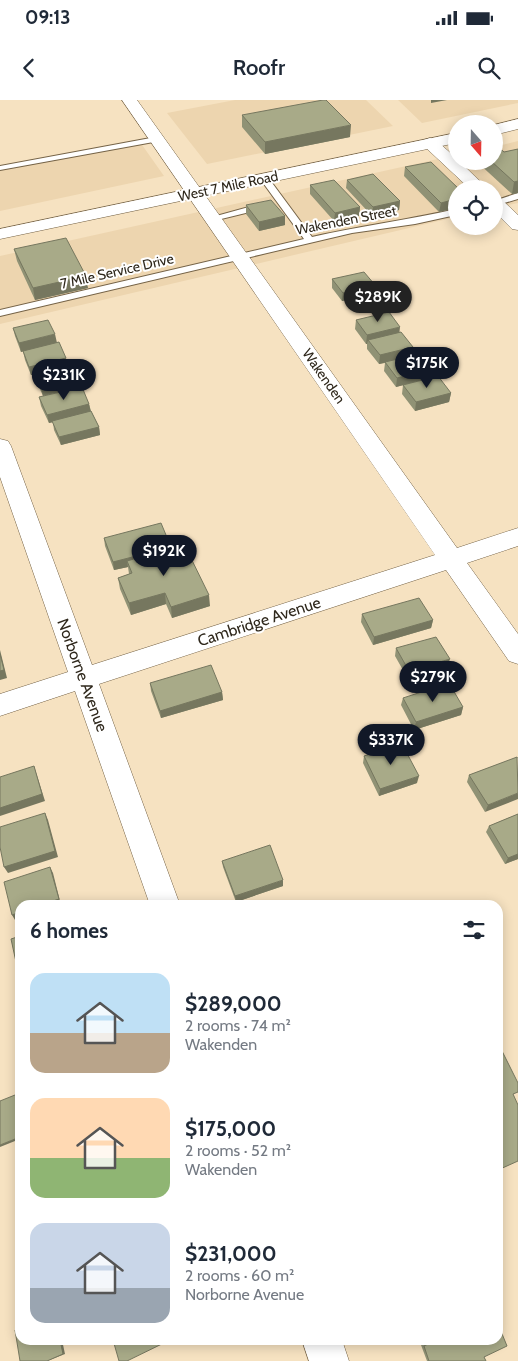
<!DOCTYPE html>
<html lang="en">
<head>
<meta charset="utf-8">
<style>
  :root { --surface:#fff; --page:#f6f6f7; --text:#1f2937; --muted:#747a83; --accent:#111827 }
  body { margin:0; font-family:Cabin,sans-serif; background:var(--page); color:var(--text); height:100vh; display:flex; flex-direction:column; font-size:19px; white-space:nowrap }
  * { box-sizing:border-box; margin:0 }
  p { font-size:16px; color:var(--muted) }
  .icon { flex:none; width:28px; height:28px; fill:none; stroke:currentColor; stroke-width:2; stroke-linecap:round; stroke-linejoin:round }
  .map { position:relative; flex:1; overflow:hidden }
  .drawer { position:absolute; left:15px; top:800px; width:488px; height:445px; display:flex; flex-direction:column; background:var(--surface); border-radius:15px; box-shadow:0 2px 12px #0003 }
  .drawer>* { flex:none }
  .needle { width:32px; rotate:160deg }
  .tools { position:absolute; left:448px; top:15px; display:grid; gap:10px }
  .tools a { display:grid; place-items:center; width:55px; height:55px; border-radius:50%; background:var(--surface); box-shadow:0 2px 12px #0003; font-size:25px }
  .price { position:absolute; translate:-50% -42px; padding:0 11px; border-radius:18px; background:var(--accent); color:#fff; font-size:16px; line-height:32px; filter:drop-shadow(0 1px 2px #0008) }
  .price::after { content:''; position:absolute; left:50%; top:30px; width:15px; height:11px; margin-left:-8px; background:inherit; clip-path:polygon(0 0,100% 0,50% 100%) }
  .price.current { background:#222; color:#fff }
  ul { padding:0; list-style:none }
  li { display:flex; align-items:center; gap:15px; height:125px; padding:0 15px }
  li span { display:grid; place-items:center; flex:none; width:140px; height:100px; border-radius:15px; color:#555 }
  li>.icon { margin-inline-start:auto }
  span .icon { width:60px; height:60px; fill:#fffc; stroke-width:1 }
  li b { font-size:21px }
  h2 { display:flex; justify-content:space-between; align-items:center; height:60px; padding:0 15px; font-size:21px }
  .status { display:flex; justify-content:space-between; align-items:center; height:35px; padding:0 25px; background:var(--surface); direction:ltr }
  .status svg { height:14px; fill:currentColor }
  header { display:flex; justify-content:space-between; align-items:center; height:65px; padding:0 15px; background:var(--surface); font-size:22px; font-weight:600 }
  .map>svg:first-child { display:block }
  .built { fill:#edd5af }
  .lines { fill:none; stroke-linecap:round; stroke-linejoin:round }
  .lane-casing { stroke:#756347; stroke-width:2 }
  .street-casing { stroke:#756347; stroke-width:1 }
  .secondary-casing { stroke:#756347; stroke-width:1 }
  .lane { fill:#fff; fill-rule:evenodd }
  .street { fill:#fff; fill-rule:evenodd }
  .secondary { fill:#fff; fill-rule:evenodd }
  .wall { fill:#909275 }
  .shaded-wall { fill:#76775f }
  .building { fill:#a8aa88; stroke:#76775f }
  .labels { text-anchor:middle; stroke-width:4; stroke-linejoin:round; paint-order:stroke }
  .far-street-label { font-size:14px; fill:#2f281c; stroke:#fff }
  .street-label { font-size:16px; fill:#2f281c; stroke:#fff }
</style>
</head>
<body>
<div class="status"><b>09:13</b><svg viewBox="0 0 49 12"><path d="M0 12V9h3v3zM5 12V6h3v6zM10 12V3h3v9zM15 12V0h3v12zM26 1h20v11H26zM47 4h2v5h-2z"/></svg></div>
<header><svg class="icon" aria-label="back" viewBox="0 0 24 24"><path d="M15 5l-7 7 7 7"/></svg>Roofr<svg class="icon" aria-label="search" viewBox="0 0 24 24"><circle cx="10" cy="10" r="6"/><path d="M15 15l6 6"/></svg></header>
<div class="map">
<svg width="518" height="1261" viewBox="0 0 518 1261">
  <rect width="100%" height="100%" fill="#f6e2c1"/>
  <path class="built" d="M235,0H366L393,26L207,64L167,13Z
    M398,0H518V3L422,23Z
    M518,41V103L494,108V89H456V117L0,224V156L456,55V61H494V47Z
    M140,42L164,76L0,111V69Z"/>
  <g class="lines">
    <defs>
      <path id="lane" d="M156,37L160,39L159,41L0,70V66Z
        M261,76H267L312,137C360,126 408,120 456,109V115L415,124L352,133L0,216V210L304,139L261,80Z
        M518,93V99L494,106V101Z
        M263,103L266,104V108L213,121L209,118Z"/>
      <path id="street" d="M122,0H137L457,448L518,428V446L467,463L518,534V564L509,561L446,470L99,584L180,805H150L75,591L0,616V594L68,572L0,377V339L8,341L11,346L92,565L435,455Z
        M430,38L436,40L456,58V61H459L488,89H470L424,46L422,43L424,40Z
        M494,97L500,98L518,115V130L512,129L494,111Z
        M302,1240H342L349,1261H309Z"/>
      <path id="secondary" d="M518,19V29L494,35V25Z
        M456,33V43L0,139V129Z"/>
    </defs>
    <use href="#lane" class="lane-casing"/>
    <use href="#street" class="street-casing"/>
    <use href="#secondary" class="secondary-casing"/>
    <use href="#lane" class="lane"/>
    <use href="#street" class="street"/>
    <use href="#secondary" class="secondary"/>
  </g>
  <path class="wall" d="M242,15L350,37L265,54L242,27Z
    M518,49V93L512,94L476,61H494L504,52Z
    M405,67L456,89V108L439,112L404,76Z
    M347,80L400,101L399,110L372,116L346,88Z
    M310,85L360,107L359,116L334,121L310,94Z
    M246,105L285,116V125L259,131L246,114Z
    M14,149L88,188L35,200L17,161Z
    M332,179L375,185L374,194L342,201L332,188Z
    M356,220L400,232L412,255L432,269L430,278L396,287L384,271L385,263L379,264L367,249V244H366L355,229Z
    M13,228L57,243L80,287L43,296L36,280L35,275H31L25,260L23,251L21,252L15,236Z
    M403,285L451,293L449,302L415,311L402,294Z
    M39,297L89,304L91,311L99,327L100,335L61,345L54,330L53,322L49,323L41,306Z
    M104,438L171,447V448L210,506L172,518L166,504L131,515L120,489L118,478L129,474L128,467L114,470L105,446Z
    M362,514L433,520L431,528L373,545L361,522Z
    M396,548L447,567L408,579L395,556Z
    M150,583L222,592L223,600L161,618L151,591Z
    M403,598L463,607L461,615L414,630L401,605Z
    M364,656L417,683L379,696L363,663Z
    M518,657L485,712L467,682L469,675Z
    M518,714V759L505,764L486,732L489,726Z
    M222,761L283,786L236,802L223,767Z
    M432,1240H498L484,1257L486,1261H427L421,1245Z"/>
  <path class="shaded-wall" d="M431,0H447L431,3Z
    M351,25L350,37L265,54V42Z
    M518,81V93L512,94L514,82Z
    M456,99V108L439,112L441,103Z
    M400,101L399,110L372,116L373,107Z
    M360,107L359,116L334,121L335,113Z
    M285,116V125L259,131V122Z
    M86,176L88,188L35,200L33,188Z
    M375,185L374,194L342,201L343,193Z
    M400,227L399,236L368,240L367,244H366L367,235Z
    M55,234L57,243L21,252L19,243Z
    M413,247L412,256L379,264L380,255Z
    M66,258L68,267L34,271L35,275H31L29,267Z
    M432,269L430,278L396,287L397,278Z
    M78,278L80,287L43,296L41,287Z
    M451,293L449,302L415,311L416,302Z
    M89,304L91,313L49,323L47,315Z
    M99,327L100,335L61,345L59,337Z
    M171,447L172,455L127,461L128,467L114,470L113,462Z
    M165,493L166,504L131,515L129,503Z
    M209,495L210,506L172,518L171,507Z
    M433,520L431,528L373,545L374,537Z
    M0,550L7,578L0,580Z
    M450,559L447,567L408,579L409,571Z
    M222,592L223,600L161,618L160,611Z
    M463,607L461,615L414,630L416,622Z
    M34,666L45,701L0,716V708Z
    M419,676L417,683L379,696L380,689Z
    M518,693V699L485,712L488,705Z
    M45,713L48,720L58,757L8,773L4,767Z
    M518,754V759L505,764L508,758Z
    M50,767L53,773L61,805H41Z
    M283,780V786L236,802L235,796Z
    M20,812V819L15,820L12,815Z
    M20,861V867L16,862Z
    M20,1037V1039L0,1047V1045Z
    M60,1240H62L65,1254L47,1261Z"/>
  <path class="building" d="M323,0H326L351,25L265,42L242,15Z
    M494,45H496L504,52L518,49V81L514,82L491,61H494Z
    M431,62L459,89H456V99L441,103L405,67Z
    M373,74L400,101L373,107L347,80Z
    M334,80L360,107L335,113L310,85Z
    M271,100L285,116L259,122L246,105Z
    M66,138L86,176L33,188L14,149Z
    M364,172L375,185L343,193L332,179Z
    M389,212L400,227L367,235L356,220Z
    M48,220L55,234L19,243L13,228Z
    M401,232L413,247L380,255L368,240Z
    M59,242L66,258L29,267L23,251Z
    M419,254L432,269L397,278L385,262Z
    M71,262L78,278L41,287L34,271Z
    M438,276L451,293L416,302L403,285Z
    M82,287L89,304L47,315L39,297Z
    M91,311L99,327L59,337L52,321Z
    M161,423L171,447L113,462L104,438Z
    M184,444L209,495L171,507L165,493L129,503L118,478L132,473L127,461Z
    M419,498L433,520L374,537L362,514Z
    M436,537L450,559L409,571L396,548Z
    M0,554L4,570L0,571Z
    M211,565L222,592L160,611L150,583Z
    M449,583L463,607L416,622L403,598Z
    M402,644L419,676L380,689L364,656Z
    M517,657L518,693L488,705L469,675Z
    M34,666L42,694L0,708V677Z
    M45,713L55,751L4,767L0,747V727Z
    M518,714V754L508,758L489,726Z
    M270,745L283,780L235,796L222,761Z
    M50,767L59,799L41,805H20V812L12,815L4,782Z
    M20,836V861L16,862L11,839Z
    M498,943L518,983V992L513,994L518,1005V1061L498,1070Z
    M20,993V1037L0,1045V1001Z
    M498,1224L507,1246L484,1257L486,1261H429L424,1246L436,1240H498Z
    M20,1228V1240H60L63,1254L47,1261H20L15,1230Z
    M113,1240H170L127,1261H119Z"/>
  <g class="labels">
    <g class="far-street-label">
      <text transform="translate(228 86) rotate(-12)" y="5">West 7 Mile Road</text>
      <text transform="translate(346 120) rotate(-11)" y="5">Wakenden Street</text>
      <text transform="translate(117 171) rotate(-13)" y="5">7 Mile Service Drive</text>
      <text transform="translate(324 276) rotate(55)" y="5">Wakenden</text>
    </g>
    <g class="street-label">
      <text transform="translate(259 521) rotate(-18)" y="6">Cambridge Avenue</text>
      <text transform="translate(83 575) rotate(70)" y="6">Norborne Avenue</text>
    </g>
  </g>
</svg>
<div class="tools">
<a><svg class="needle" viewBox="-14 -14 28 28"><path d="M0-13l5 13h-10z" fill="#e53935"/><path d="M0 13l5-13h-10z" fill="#747a83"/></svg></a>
<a><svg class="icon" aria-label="locate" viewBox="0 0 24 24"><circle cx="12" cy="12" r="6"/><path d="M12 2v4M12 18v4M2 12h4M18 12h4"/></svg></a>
</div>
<b class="price current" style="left:378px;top:223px">$289K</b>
<b class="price" style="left:427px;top:289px">$175K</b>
<b class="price" style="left:64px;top:301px">$231K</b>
<b class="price" style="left:164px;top:477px">$192K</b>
<b class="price" style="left:433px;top:603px">$279K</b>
<b class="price" style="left:391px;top:666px">$337K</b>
<section class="drawer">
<h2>6 homes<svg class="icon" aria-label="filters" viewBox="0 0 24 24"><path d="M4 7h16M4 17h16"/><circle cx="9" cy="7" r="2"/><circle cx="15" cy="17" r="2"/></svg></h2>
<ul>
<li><span style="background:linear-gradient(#bfe0f5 60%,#b9a48a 0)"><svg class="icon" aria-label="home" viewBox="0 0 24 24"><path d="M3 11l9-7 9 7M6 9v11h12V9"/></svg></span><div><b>$289,000</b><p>2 rooms · 74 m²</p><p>Wakenden</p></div></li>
<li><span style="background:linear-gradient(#ffd9b3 60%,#8fb573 0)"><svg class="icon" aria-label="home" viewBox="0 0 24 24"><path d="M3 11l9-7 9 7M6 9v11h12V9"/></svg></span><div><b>$175,000</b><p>2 rooms · 52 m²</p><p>Wakenden</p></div></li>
<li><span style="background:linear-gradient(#c9d6e8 65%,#9aa5b1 0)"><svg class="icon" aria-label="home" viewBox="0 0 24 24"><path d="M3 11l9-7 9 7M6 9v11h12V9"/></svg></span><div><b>$231,000</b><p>2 rooms · 60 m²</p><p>Norborne Avenue</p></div></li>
</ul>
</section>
</div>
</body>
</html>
